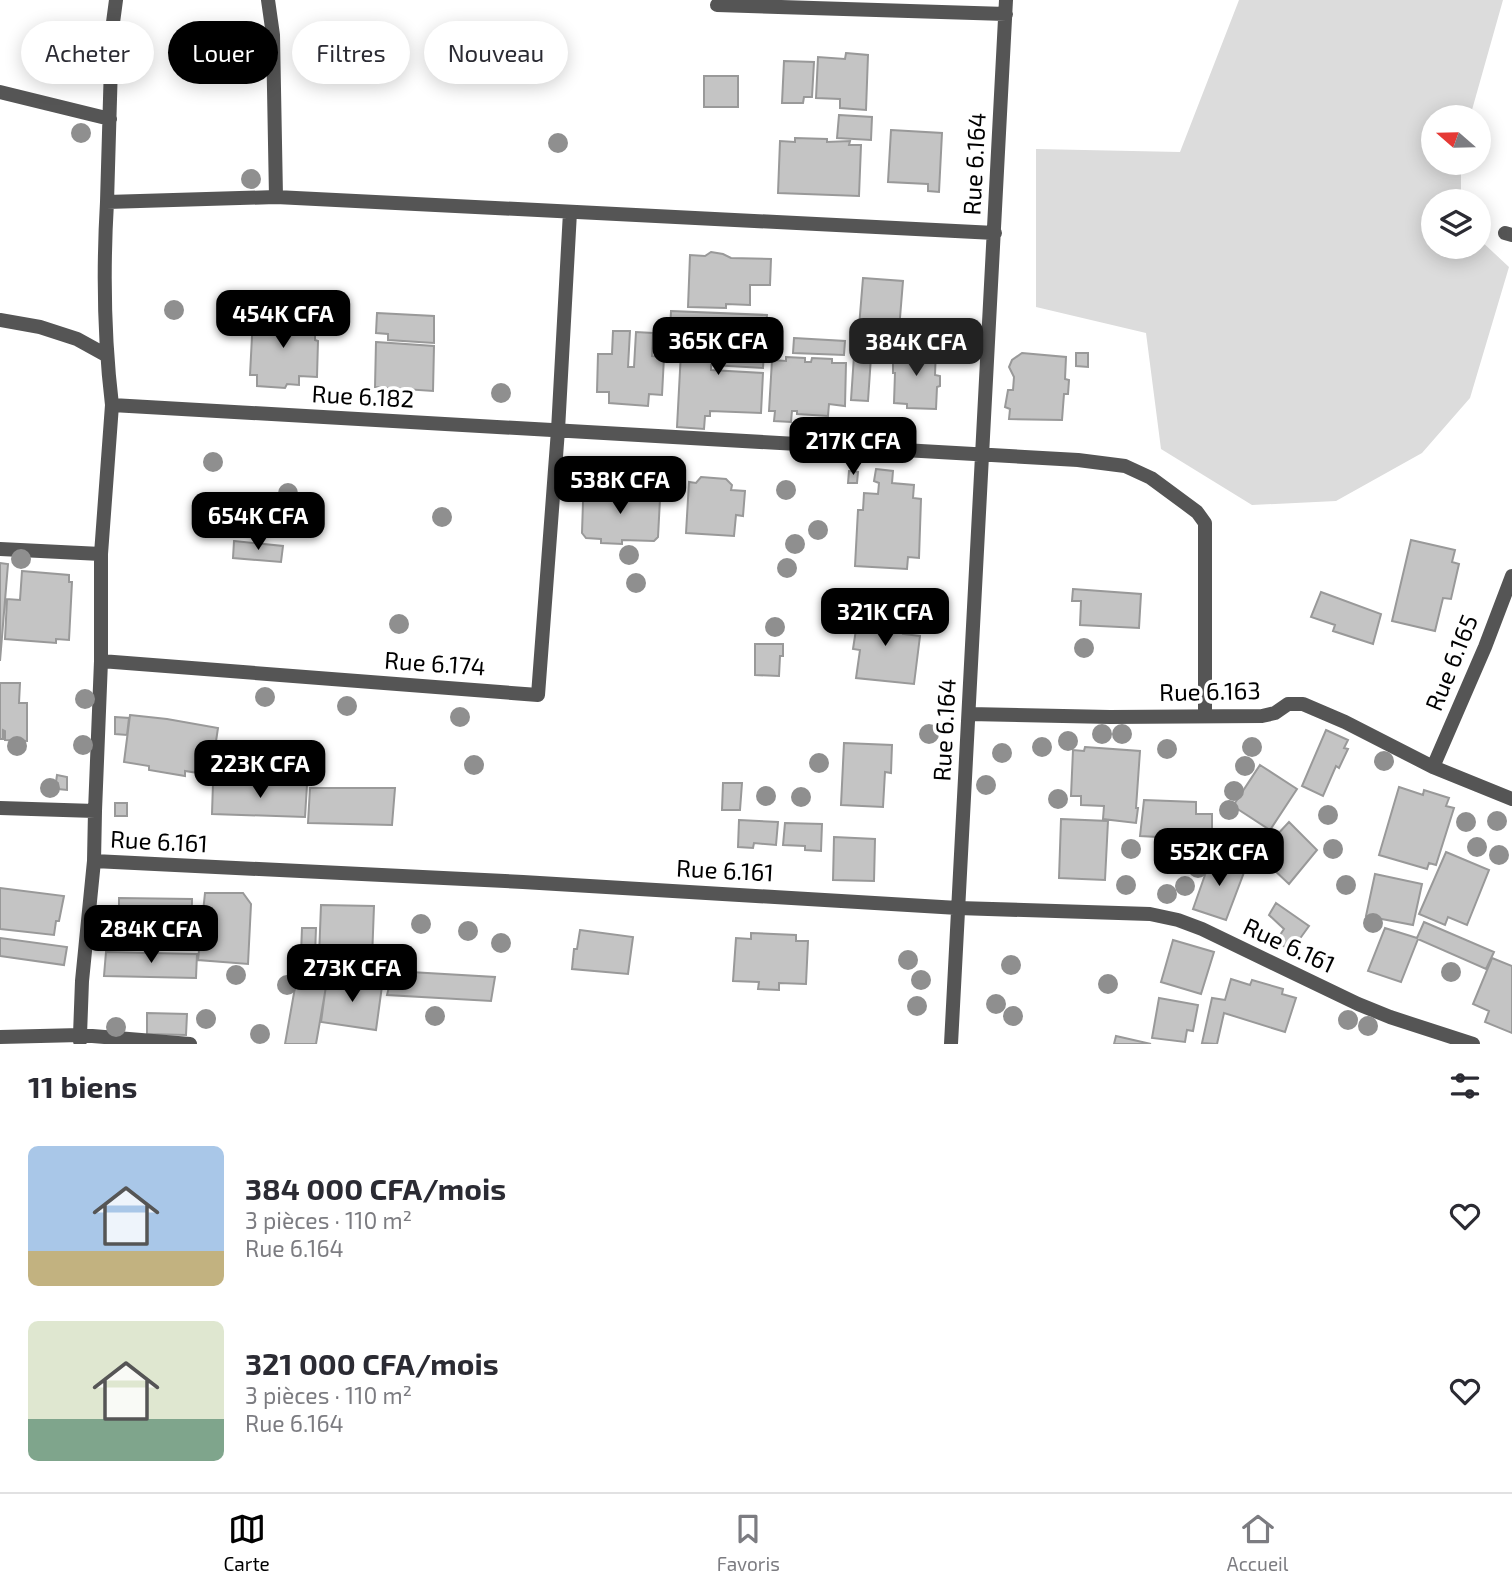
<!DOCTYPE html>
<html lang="fr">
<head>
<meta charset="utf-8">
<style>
  :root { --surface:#fff; --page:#f7f7f7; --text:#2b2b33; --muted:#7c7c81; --line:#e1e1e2; --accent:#000 }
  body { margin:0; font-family:"Exo 2",sans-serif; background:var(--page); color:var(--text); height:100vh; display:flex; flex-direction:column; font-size:26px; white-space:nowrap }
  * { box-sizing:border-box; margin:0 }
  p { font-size:23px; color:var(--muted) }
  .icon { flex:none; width:38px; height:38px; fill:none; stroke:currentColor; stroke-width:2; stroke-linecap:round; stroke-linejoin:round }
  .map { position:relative; height:1044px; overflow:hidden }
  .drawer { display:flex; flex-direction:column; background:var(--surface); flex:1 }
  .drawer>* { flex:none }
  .banner { position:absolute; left:21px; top:21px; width:700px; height:63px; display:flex; gap:14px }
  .needle { width:46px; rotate:290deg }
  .controls { position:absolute; left:1421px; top:105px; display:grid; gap:14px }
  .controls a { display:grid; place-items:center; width:70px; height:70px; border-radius:50%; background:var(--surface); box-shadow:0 4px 18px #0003; font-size:35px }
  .price { position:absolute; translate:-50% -60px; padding:0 16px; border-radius:14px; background:var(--accent); color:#fff; font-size:23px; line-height:46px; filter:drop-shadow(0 2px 4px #0008) }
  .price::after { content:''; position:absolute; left:50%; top:42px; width:21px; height:16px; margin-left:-10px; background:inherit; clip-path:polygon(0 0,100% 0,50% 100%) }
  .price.selected { background:#222; color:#fff }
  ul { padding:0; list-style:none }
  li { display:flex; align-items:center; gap:21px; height:175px; padding:0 28px }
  li span { display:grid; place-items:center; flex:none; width:196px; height:140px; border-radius:10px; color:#555 }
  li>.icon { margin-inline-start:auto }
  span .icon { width:84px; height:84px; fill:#fffc; stroke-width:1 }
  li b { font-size:30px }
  h2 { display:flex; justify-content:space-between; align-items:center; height:84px; padding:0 28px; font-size:30px }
  .chip { padding:0 24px; border-radius:32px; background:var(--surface); box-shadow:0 4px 18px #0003; font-size:24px; line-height:63px }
  .chip.selected { background:var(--accent); color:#fff }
  .menu { display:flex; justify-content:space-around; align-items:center; height:98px; border-top:2px solid var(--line); background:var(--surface); font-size:19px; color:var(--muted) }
  .menu a { display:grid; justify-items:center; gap:4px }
  .menu .selected { color:var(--accent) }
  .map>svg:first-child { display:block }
  .green { fill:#dcdcdc }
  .building { fill:#c4c4c4; stroke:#999; stroke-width:2 }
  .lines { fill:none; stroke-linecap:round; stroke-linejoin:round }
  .minor { stroke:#555; stroke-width:14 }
  .tree { fill:#8f8f8f }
  .labels { text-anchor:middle; stroke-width:7; stroke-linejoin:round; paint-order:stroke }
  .street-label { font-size:24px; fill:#000; stroke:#fff }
</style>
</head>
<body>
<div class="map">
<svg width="1512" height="1044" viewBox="0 0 1512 1044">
  <rect width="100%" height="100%" fill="#fff"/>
  <path class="green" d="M1239,0H1503L1470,117H1433V163H1461V201H1433V247H1479V239L1509,267L1470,398L1422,453L1336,501L1252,505L1161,449L1146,333L1036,307V149L1180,152Z"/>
  <path class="building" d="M846,53L868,55L866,110L840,108V99L816,98L818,57L845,59Z
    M784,61L814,62L812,97H804L803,103H782Z
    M704,76H738V107H704Z
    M839,115L872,117L871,140L837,138Z
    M891,130L942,133L939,192L928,191V184L888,182Z
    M795,138L827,139V142L850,141L849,145H861L859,196L778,193L780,141L795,142Z
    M711,252L723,254L731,258L771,259L770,285H750V305L726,304V308L688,307L690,255L705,256Z
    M863,278L903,281L899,330L859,327Z
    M671,311L767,315L765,337L670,332Z
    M377,313L434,316V343L388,340V334L376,333Z
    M253,317H315V340L318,341L317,377L299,376V385L287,384L285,388L257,386V375H250Z
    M613,331H630L628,367H634L636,332L653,333L652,356L664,357L662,395L649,394L648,406L609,403V392H597L598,354H612Z
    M682,333L765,337L763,368L711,365V370L763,373L761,413L710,411V416H705L704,429L677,427Z
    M794,338L845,341L844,355L793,353Z
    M855,341L872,342L868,401L851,400Z
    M376,342L434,346L433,391L375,387Z
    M911,347L936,348L935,375L940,376V386L937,387L936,409L907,408V404L894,403L895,373H893V352L911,353Z
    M1022,353L1066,357L1065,379L1069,380L1068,394H1064L1062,420L1009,419L1010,409L1005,407L1008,390H1013L1014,377L1009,367L1012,360Z
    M1076,353H1088V367L1076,366Z
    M786,357L805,358V362H811L812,358L832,359V363H846L845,406L829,404L828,416L797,414V411H792L791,422L774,421L775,411H769L772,360L786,361Z
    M876,469L893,471L892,483L914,485L913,498L921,499L919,558L908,557L907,569L855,566L858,510H863L864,493L878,494L879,483L874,481Z
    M849,471L858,472L857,483H848Z
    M701,477L726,479L732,485L731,490L745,491L743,516L736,515L734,536L686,533L689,482L696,483Z
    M586,488H616V494L644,496L649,493H656L660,499L658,537L654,541L622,540V544L601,543V539L586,538L582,533L583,502Z
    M1411,540L1455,550L1452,562L1459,564L1451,599L1443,598L1435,631L1392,621Z
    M234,541L283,546L281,562L233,558Z
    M0,563L8,564L0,661Z
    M22,571L69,575V582H72L69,640L56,639V643L5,639L7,599L20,600Z
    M1073,589L1141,594L1139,628L1080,625L1081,601H1072Z
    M1321,592L1381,614L1373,644L1333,631L1335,625L1311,617Z
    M859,610L906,615L903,634L920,636L914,684L856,678L860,650L853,649Z
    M755,644H783V656H780L779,676L755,675Z
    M0,683H20L19,703H27V741L5,740V731L3,730V739H0Z
    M130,715L167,719L218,728L211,775L185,771V776L149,770V766L124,762Z
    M115,717L129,718L127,735L115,734Z
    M1326,730L1348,740L1344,748L1348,749L1339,768L1336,766L1323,796L1302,786Z
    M844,743L892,745L891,773L885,772L883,807L841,805Z
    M1085,747L1140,751L1136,808H1138L1136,823L1103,819L1104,806L1081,805V796H1071L1073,750L1084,751Z
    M1260,765L1297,789L1270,830L1233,806Z
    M57,775L67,777V790L58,789V783L56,782Z
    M213,783L307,785L305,817L212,814Z
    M723,783H742L740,810H722Z
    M1399,787L1423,795L1424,790L1449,798L1446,806L1454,808L1436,865L1429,863L1427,869L1379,855Z
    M310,788H395L392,825L308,823Z
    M1144,800L1196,802V814H1212V840L1140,836Z
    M115,803H127V816H115Z
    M1061,819L1108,821L1105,880L1059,878Z
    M739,820L778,822L776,845L754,843L753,848L738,847Z
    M1289,822L1317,850L1289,884L1258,855Z
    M785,823L822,824L821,851L805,850V846L783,845Z
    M834,837L875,839L874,881L833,880Z
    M1446,852L1489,870L1467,925L1448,917L1445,925L1419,914Z
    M1212,855L1246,867L1226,920L1193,909Z
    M1375,874L1422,884L1413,925L1366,916Z
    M0,888L64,896L59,921H56L54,935L0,929Z
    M205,893H243L251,904L248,964L198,960Z
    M119,898L192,899L191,950L119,949Z
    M1276,903L1309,926L1291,951L1276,941L1284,929L1269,915Z
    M321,905L374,906L372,959L319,957Z
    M1424,922L1494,952L1486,969L1418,939L1401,982L1368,971L1385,928L1417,938Z
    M302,928H316L315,955L301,954Z
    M580,930L633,937L628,974L572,969L574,949H577Z
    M751,933L796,935V941H808L806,984L779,983V990L758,989L759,982L733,981L736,938L751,939Z
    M0,938L67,947L64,965L0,956Z
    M1173,940L1214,952L1201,994L1161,982Z
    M106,952L197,954L196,978L104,976Z
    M1492,958L1512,966V1033L1485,1022L1489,1011L1473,1004Z
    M393,971L495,977L491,1001L387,995Z
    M297,976L327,981L316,1044H285Z
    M327,978L382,986L376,1030L321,1022Z
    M1231,979L1250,985L1252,980L1283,989L1282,994L1296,998L1285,1032L1224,1013L1217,1044L1202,1043L1212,998L1225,1000Z
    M1159,998L1198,1005L1193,1031L1187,1030L1185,1042L1152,1038Z
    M147,1013L187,1014L186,1035L147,1034Z
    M1116,1036L1151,1044H1114Z"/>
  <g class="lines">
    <path class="minor" d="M268,0L273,35L276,197
      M717,5L1006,14
      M0,92L110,119
      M107,202L112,30L116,0
      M995,233L276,197L107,202C103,270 104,338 112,405L1078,460L1125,466L1151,478L1197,512L1205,523V715
      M1505,233L1512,235
      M0,320L40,327L77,339L106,355
      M112,405L101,554V661L538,695L558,430L570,212
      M0,549L101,554
      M969,714L1110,717L1262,716L1275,713L1288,704H1303L1345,722L1433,767L1512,799
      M1433,767L1485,647L1512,576
      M0,808L95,811L94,861L523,882L958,908L1150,914L1178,920L1202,929L1358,1004L1390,1017L1473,1044
      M95,811L101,661
      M0,1037L80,1035L82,981L94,861
      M80,1041V1035L190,1044
      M951,1044L1006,0"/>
  </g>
  <g class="tree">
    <circle cx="81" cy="133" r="10"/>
    <circle cx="558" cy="143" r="10"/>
    <circle cx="251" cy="179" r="10"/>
    <circle cx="174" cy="310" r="10"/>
    <circle cx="501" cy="393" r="10"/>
    <circle cx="213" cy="462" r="10"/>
    <circle cx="786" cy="490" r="10"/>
    <circle cx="288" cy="493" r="10"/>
    <circle cx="442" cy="517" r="10"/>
    <circle cx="818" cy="530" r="10"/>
    <circle cx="795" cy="544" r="10"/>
    <circle cx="629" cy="555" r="10"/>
    <circle cx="21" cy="559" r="10"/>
    <circle cx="787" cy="568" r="10"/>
    <circle cx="636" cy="583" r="10"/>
    <circle cx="399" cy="624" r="10"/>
    <circle cx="775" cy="627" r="10"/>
    <circle cx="1084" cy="648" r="10"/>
    <circle cx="265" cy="697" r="10"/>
    <circle cx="85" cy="699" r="10"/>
    <circle cx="347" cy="706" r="10"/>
    <circle cx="460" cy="717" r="10"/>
    <circle cx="929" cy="734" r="10"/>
    <circle cx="1102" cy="734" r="10"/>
    <circle cx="1122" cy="734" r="10"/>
    <circle cx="1068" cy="741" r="10"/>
    <circle cx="83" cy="745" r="10"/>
    <circle cx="17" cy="746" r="10"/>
    <circle cx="1042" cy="747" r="10"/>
    <circle cx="1252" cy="747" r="10"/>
    <circle cx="1167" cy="749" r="10"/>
    <circle cx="1002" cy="753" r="10"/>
    <circle cx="1384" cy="761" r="10"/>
    <circle cx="819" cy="763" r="10"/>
    <circle cx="474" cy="765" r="10"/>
    <circle cx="1245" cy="766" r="10"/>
    <circle cx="986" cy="785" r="10"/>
    <circle cx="50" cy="788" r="10"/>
    <circle cx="1234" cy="791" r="10"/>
    <circle cx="766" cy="796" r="10"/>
    <circle cx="801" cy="797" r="10"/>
    <circle cx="1058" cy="799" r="10"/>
    <circle cx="1229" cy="810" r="10"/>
    <circle cx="1328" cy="815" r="10"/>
    <circle cx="1497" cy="821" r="10"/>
    <circle cx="1466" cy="822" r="10"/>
    <circle cx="1477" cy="847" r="10"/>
    <circle cx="1131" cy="849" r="10"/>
    <circle cx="1333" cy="849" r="10"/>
    <circle cx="1499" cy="855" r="10"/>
    <circle cx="1198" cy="868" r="10"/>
    <circle cx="1126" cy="885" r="10"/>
    <circle cx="1346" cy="885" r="10"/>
    <circle cx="1185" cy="886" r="10"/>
    <circle cx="1167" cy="894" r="10"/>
    <circle cx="1373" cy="923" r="10"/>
    <circle cx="421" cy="924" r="10"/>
    <circle cx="468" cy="931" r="10"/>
    <circle cx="501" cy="943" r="10"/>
    <circle cx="908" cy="960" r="10"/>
    <circle cx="1011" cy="965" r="10"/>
    <circle cx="1451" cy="972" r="10"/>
    <circle cx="236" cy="975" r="10"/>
    <circle cx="921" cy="980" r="10"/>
    <circle cx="1108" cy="984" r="10"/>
    <circle cx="287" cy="985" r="10"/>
    <circle cx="996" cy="1004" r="10"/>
    <circle cx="917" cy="1006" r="10"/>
    <circle cx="435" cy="1016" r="10"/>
    <circle cx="1013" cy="1016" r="10"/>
    <circle cx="206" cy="1019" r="10"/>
    <circle cx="1348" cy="1020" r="10"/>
    <circle cx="1368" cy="1026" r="10"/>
    <circle cx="116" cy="1027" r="10"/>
    <circle cx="260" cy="1034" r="10"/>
  </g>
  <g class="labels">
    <g class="street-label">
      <text transform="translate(975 164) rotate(-87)" y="8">Rue 6.164</text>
      <text transform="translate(363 397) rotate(3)" y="8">Rue 6.182</text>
      <text transform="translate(1452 663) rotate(-68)" y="8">Rue 6.165</text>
      <text transform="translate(435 664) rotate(4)" y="8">Rue 6.174</text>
      <text transform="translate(1210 692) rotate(-1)" y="8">Rue 6.163</text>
      <text transform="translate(945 730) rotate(-87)" y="8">Rue 6.164</text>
      <text transform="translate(159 842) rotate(3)" y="8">Rue 6.161</text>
      <text transform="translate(725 871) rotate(3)" y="8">Rue 6.161</text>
      <text transform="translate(1289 946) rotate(25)" y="8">Rue 6.161</text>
    </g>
  </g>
</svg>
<div class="controls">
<a><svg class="needle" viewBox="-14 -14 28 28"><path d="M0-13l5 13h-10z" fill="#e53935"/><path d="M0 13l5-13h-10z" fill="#7c7c81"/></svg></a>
<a><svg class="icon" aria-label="layers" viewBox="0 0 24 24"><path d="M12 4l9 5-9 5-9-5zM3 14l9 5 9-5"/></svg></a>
</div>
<b class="price" style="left:283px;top:350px">454K CFA</b>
<b class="price" style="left:718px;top:377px">365K CFA</b>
<b class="price selected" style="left:916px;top:378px">384K CFA</b>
<b class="price" style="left:853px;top:477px">217K CFA</b>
<b class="price" style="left:620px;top:516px">538K CFA</b>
<b class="price" style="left:258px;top:552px">654K CFA</b>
<b class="price" style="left:885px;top:648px">321K CFA</b>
<b class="price" style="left:260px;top:800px">223K CFA</b>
<b class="price" style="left:1219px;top:888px">552K CFA</b>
<b class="price" style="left:151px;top:965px">284K CFA</b>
<b class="price" style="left:352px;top:1004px">273K CFA</b>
<div class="banner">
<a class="chip">Acheter</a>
<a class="chip selected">Louer</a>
<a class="chip">Filtres</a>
<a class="chip">Nouveau</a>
</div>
</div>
<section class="drawer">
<h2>11 biens<svg class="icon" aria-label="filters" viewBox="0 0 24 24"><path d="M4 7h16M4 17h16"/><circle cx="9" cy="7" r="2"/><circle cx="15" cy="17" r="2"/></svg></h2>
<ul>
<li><span style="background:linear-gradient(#a9c7e8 75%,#c2b280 0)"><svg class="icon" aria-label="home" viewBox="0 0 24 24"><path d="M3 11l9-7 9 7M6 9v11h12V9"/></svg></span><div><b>384 000 CFA/mois</b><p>3 pièces · 110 m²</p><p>Rue 6.164</p></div><svg class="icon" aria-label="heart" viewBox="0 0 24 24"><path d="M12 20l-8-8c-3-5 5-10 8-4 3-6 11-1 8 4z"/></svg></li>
<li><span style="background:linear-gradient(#dfe7d0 70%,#7fa58c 0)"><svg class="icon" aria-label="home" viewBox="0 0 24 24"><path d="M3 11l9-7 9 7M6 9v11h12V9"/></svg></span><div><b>321 000 CFA/mois</b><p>3 pièces · 110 m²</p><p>Rue 6.164</p></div><svg class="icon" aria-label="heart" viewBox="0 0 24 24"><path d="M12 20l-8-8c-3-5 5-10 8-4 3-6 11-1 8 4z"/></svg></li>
</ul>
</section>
<nav class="menu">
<a class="selected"><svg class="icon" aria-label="map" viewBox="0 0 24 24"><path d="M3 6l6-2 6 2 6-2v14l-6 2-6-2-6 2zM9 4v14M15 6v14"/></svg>Carte</a>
<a><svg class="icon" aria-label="saved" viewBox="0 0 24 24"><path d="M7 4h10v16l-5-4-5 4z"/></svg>Favoris</a>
<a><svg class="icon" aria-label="home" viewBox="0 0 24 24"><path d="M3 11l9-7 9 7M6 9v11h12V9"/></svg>Accueil</a>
</nav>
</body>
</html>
